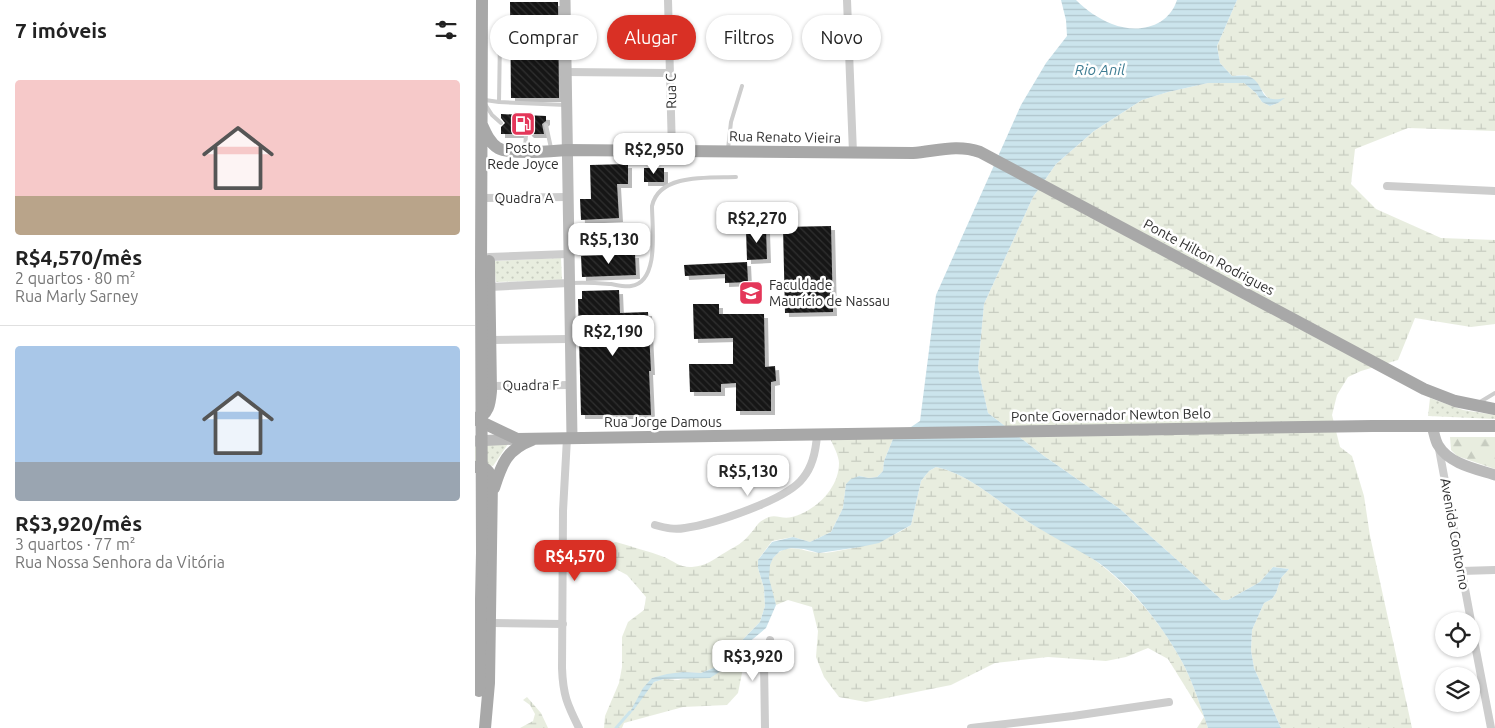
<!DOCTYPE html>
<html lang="pt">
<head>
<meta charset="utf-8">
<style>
  :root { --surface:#fff; --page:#f2f2f2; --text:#222; --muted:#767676; --line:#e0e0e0; --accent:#d93025 }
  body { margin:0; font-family:Ubuntu,sans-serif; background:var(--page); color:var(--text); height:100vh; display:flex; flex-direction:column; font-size:19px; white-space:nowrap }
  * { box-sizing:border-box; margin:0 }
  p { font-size:16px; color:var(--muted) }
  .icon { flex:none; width:28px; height:28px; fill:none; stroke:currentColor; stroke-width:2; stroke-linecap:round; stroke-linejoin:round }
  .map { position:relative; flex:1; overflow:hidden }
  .side { display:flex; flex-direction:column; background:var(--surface); width:475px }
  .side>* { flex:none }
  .hud { position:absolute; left:15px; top:15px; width:475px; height:45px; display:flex; gap:10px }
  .controls { position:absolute; left:960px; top:612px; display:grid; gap:10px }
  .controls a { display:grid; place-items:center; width:45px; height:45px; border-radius:50%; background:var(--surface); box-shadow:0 1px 4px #0004; font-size:25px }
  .price { position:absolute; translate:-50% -42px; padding:0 11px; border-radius:10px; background:#fff; color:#222; font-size:16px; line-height:32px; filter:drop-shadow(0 1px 2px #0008) }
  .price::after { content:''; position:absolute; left:50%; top:30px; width:15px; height:11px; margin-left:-8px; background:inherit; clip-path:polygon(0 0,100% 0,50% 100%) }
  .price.on { background:var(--accent); color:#fff }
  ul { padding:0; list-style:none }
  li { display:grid; align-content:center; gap:10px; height:265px; padding:0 15px }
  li+li { border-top:1px solid var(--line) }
  li span { display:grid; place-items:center; height:155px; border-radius:5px; color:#555 }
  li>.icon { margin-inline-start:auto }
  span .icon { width:90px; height:90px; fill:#fffc; stroke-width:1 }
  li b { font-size:21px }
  h2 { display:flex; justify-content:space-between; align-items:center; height:60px; padding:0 15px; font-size:21px }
  .chip { padding:0 18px; border-radius:22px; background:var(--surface); box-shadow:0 1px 4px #0004; font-size:18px; line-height:45px }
  .chip.on { background:var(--accent); color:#fff }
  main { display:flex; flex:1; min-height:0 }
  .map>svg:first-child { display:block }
  .grass { fill:url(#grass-dots) }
  .forest { fill:url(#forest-firs) }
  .wetland { fill:url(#wetland-marsh) }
  .water { fill:url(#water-rules) }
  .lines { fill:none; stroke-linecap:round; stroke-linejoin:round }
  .stream { stroke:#cbe4ec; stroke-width:3 }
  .building { fill:url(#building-back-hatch); filter:url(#shadow) }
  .lane { stroke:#cdcdcd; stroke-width:4 }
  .street { stroke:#cdcdcd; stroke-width:8 }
  .secondary { stroke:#bababa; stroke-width:11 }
  .primary { stroke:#a8a8a8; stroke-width:12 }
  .primary-bridge { stroke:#a8a8a8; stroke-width:12 }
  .labels { text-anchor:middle; stroke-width:5; stroke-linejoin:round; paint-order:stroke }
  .street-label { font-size:14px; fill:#303030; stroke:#fff }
  .poi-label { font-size:14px; fill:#303030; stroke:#fff }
  .water-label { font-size:15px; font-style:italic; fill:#3e7c92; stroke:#fff }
</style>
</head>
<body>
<main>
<section class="side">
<h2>7 imóveis<svg class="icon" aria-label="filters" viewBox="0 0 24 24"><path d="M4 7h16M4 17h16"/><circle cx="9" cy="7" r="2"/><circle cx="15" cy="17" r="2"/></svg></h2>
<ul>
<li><span style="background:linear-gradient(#f6c9c9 75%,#b9a48a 0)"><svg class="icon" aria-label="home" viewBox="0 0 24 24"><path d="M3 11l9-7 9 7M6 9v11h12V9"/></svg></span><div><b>R$4,570/mês</b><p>2 quartos · 80 m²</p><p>Rua Marly Sarney</p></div></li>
<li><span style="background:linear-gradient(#a9c7e8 75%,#9aa5b1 0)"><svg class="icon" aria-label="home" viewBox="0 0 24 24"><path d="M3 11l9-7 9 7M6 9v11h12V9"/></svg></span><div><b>R$3,920/mês</b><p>3 quartos · 77 m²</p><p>Rua Nossa Senhora da Vitória</p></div></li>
</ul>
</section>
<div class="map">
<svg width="1020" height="728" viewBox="0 0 1020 728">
  <defs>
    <pattern id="grass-dots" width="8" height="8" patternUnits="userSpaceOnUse" patternTransform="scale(1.25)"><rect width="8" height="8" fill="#e8eddf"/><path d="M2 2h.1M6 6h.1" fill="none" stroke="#c7ccc0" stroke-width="1.8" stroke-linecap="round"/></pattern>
    <pattern id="forest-firs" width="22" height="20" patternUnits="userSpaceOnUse" patternTransform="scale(1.25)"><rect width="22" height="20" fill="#e8eddf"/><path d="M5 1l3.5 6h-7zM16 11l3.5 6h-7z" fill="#c7ccc0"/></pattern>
    <pattern id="wetland-marsh" width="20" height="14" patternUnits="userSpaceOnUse" patternTransform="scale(1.25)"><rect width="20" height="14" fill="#e8eddf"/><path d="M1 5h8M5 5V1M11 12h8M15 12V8" fill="none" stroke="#c7ccc0"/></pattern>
    <pattern id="water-rules" width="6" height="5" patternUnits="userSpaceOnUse" patternTransform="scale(1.25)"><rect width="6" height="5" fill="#cbe4ec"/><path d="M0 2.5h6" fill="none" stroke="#afc4cb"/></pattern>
    <pattern id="building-back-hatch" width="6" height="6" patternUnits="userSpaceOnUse" patternTransform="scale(1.25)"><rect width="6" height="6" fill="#171717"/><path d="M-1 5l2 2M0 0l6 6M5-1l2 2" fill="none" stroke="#303030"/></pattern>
    <filter id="shadow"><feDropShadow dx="4" dy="4" stdDeviation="0" flood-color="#0004"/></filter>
  </defs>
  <rect width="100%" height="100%" fill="#fff"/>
  <path class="grass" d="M86,258L87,280L21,282L19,261Z
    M955,398L988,410L1020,415V419L953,416Z
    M33,444L18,466L0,463V446Z"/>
  <path class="forest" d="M975,437H1020V469L982,456L976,450Z"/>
  <path class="wetland" d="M762,0H1020V131L933,128L880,149L876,184L901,209L966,238L1020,240V324L996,327L940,318L923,360L886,371L873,377L862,395L857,415L865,447L877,456L889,496L895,536L937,728H806L779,668L776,650L777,630L789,603L797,599L801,593L806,578L814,569L798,567L785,582L753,600H747L645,509L569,456L513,413L503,368L509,304L558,197L581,164L619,131L667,100L693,92L733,83H769L781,93L787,102L795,106L803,103L808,99C791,103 794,97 784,87C780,83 775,79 771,75L757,76L745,63L742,46Z
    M355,438L418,439L409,461L408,471L402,477L394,478L384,476L371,484L368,508L356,532L335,542L318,537L297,541L283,560V568L289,588L290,606L285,622L241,667L226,673L208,672L177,678L170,693L179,682L189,679L203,680L246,671L273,643L263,693L252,705L208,707L149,723L147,728H129L130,716L144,683L147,667V637L153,622L169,610L171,597L152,575L137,567L131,553L134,544L141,542C157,547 173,551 189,557C199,561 205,568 217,567C232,566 239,559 251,552C261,546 268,543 275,534C280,529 282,523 288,520C300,512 305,520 317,517C340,511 364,489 364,463C364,456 358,445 355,438Z
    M461,467C492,473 523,501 549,519C571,534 599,544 621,561C655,587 684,620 705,658C717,679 725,705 733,728H722L729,717L693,659L673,648L651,657L631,661L573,657L520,663L476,685L391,702L364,697L349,677L341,657L343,631L337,607L313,600L301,605C297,592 288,569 299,557C313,540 330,553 346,553C353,553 361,551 368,550C397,545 412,540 436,525L446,481L454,471Z
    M52,697L66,713L73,728H45L58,721L60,714L55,705L48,700Z"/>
  <path class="water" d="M586,0H601C611,10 624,19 637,24C662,34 693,28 702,0H762L742,46L745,63L757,76C762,76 768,75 773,76C792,83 781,105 810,98L803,103L795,106L787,102L781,93L769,83H733L693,92L667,100L619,131L581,164L558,197L509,304L503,368L513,413L569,456L645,509L747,600H753L785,582L798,567L814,569L806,578L801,593L797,599L789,603L777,630L776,650L779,668L806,728H733C725,705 717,679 705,658C685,622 652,581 618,559C595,545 571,534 549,519C523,501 492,473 461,467L454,471L446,481L436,525L404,543L385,547L344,553L329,549L316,548L305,551L298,558L295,565L294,578L301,605L291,628L273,643L246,671L235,678L189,679L179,682L158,711L155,712L168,688L177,678L192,674L208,672L226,673L241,667L285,622L290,606L289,588L283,568V560L297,542L318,537L335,542L356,532L368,508L371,484L376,479L384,476L394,478L402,477L408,471L409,461L418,439L445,421L461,295L546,105L571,63L592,36L591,20Z"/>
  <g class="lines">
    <path class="stream" d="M141,728L155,712"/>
  </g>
  <path class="building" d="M35,2H83L84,98H36Z
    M26,114L71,116V121L67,124L69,134H55L51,130L47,134H26V127L30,123L26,118Z
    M153,164V184H142L144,218L106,220L105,199H116L115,165Z
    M169,168H189V182H169Z
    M356,226L358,312L310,313L308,227Z
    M291,229L292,259L272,260L271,230Z
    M160,254L161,275L107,277L106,256Z
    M272,262L273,282L250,283V274L210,276L209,265Z
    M144,290L145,313L173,312L176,371H174L176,415H106L103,299H107V291Z
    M218,304H244V314H289L290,367L300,366L301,381L296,382V411H261V383L246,384V392H215L214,364H258V338L219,339Z"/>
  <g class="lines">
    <path class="lane" d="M25,37L24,102L91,105
      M10,100L24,102
      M10,104L17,115L26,123
      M71,125L76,148
      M50,149L51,134
      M253,149L256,122L267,86
      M97,283C111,282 123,283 136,284C142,285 150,287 156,286C185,282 177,227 177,206C184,173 235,178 261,177
      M1005,402L1020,393"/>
    <path class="street" d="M193,0L197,151
      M372,0L378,153
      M90,72L195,73
      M912,186L1020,191
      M7,198L92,197
      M14,257L93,254
      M15,287L94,283
      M16,340L95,339
      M16,386L96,385
      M92,438L88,511L87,668C88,695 92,704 104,728
      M964,449L996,621
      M180,525C191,528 199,530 210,528C238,524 312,500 328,478C338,466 341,450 342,435
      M986,571L1020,570
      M16,623L88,624
      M996,624L1016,728
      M290,728L289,662L295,640
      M496,728L598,716L694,702"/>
    <path class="secondary" d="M90,0L97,438
      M957,426C959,432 960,440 963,445C974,464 1001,469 1020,475
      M0,441L42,439"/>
    <path class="primary" d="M7,125C11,134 15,143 23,148C35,155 76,151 91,150L438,153C462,151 482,144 505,152L949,389L980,401L1020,409
      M6,275L7,0
      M0,418C14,416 15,402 16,391L14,261
      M0,419L42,439L897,426H1020
      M0,467C10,466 15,471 17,481L14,683L10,728
      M19,488C27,464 31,450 57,440"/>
    <path class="primary-bridge" d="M4,691L7,553L6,275"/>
  </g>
  <defs>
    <symbol id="fuel-square" viewBox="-11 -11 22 22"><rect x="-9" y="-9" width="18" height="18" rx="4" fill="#e43659" stroke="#fff"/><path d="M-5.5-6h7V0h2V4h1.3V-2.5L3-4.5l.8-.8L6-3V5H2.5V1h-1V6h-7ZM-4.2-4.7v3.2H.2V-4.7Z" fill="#fff"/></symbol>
    <symbol id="university-square" viewBox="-11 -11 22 22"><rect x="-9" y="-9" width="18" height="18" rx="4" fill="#e43659" stroke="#fff"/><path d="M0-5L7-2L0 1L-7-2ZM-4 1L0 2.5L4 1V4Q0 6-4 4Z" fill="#fff"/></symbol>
  </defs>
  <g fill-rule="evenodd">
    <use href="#fuel-square" x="34" y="110" width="28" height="28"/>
    <use href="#university-square" x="262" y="279" width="28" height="28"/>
  </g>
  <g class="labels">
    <g class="street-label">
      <text transform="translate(196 91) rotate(-91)" y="5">Rua C</text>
      <text transform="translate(310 137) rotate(1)" y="5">Rua Renato Vieira</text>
      <text x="49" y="203">Quadra A</text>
      <text transform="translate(734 257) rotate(28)" y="5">Ponte Hilton Rodrigues</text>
      <text transform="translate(56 385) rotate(-1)" y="5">Quadra F</text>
      <text transform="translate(636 415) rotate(-1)" y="5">Ponte Governador Newton Belo</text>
      <text x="188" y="427">Rua Jorge Damous</text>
      <text transform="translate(980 534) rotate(80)" y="5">Avenida Contorno</text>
    </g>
    <g class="poi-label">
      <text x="48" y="153">Posto<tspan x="48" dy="16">Rede Joyce</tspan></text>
      <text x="294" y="290" text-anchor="start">Faculdade<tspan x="294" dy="16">Maurício de Nassau</tspan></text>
    </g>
    <g class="water-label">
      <text x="625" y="75">Rio Anil</text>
    </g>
  </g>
</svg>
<div class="controls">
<a><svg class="icon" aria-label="locate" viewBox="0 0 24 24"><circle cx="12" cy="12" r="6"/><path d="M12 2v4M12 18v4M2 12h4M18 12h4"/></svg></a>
<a><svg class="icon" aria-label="layers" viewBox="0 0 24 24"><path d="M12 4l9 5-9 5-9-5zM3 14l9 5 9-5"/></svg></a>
</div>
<b class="price" style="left:179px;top:175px">R$2,950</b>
<b class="price" style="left:282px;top:244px">R$2,270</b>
<b class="price" style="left:134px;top:265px">R$5,130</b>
<b class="price" style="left:138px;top:357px">R$2,190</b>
<b class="price" style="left:273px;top:497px">R$5,130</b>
<b class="price on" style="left:100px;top:582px">R$4,570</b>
<b class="price" style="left:278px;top:682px">R$3,920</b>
<div class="hud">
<a class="chip">Comprar</a>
<a class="chip on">Alugar</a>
<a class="chip">Filtros</a>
<a class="chip">Novo</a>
</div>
</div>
</main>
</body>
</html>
